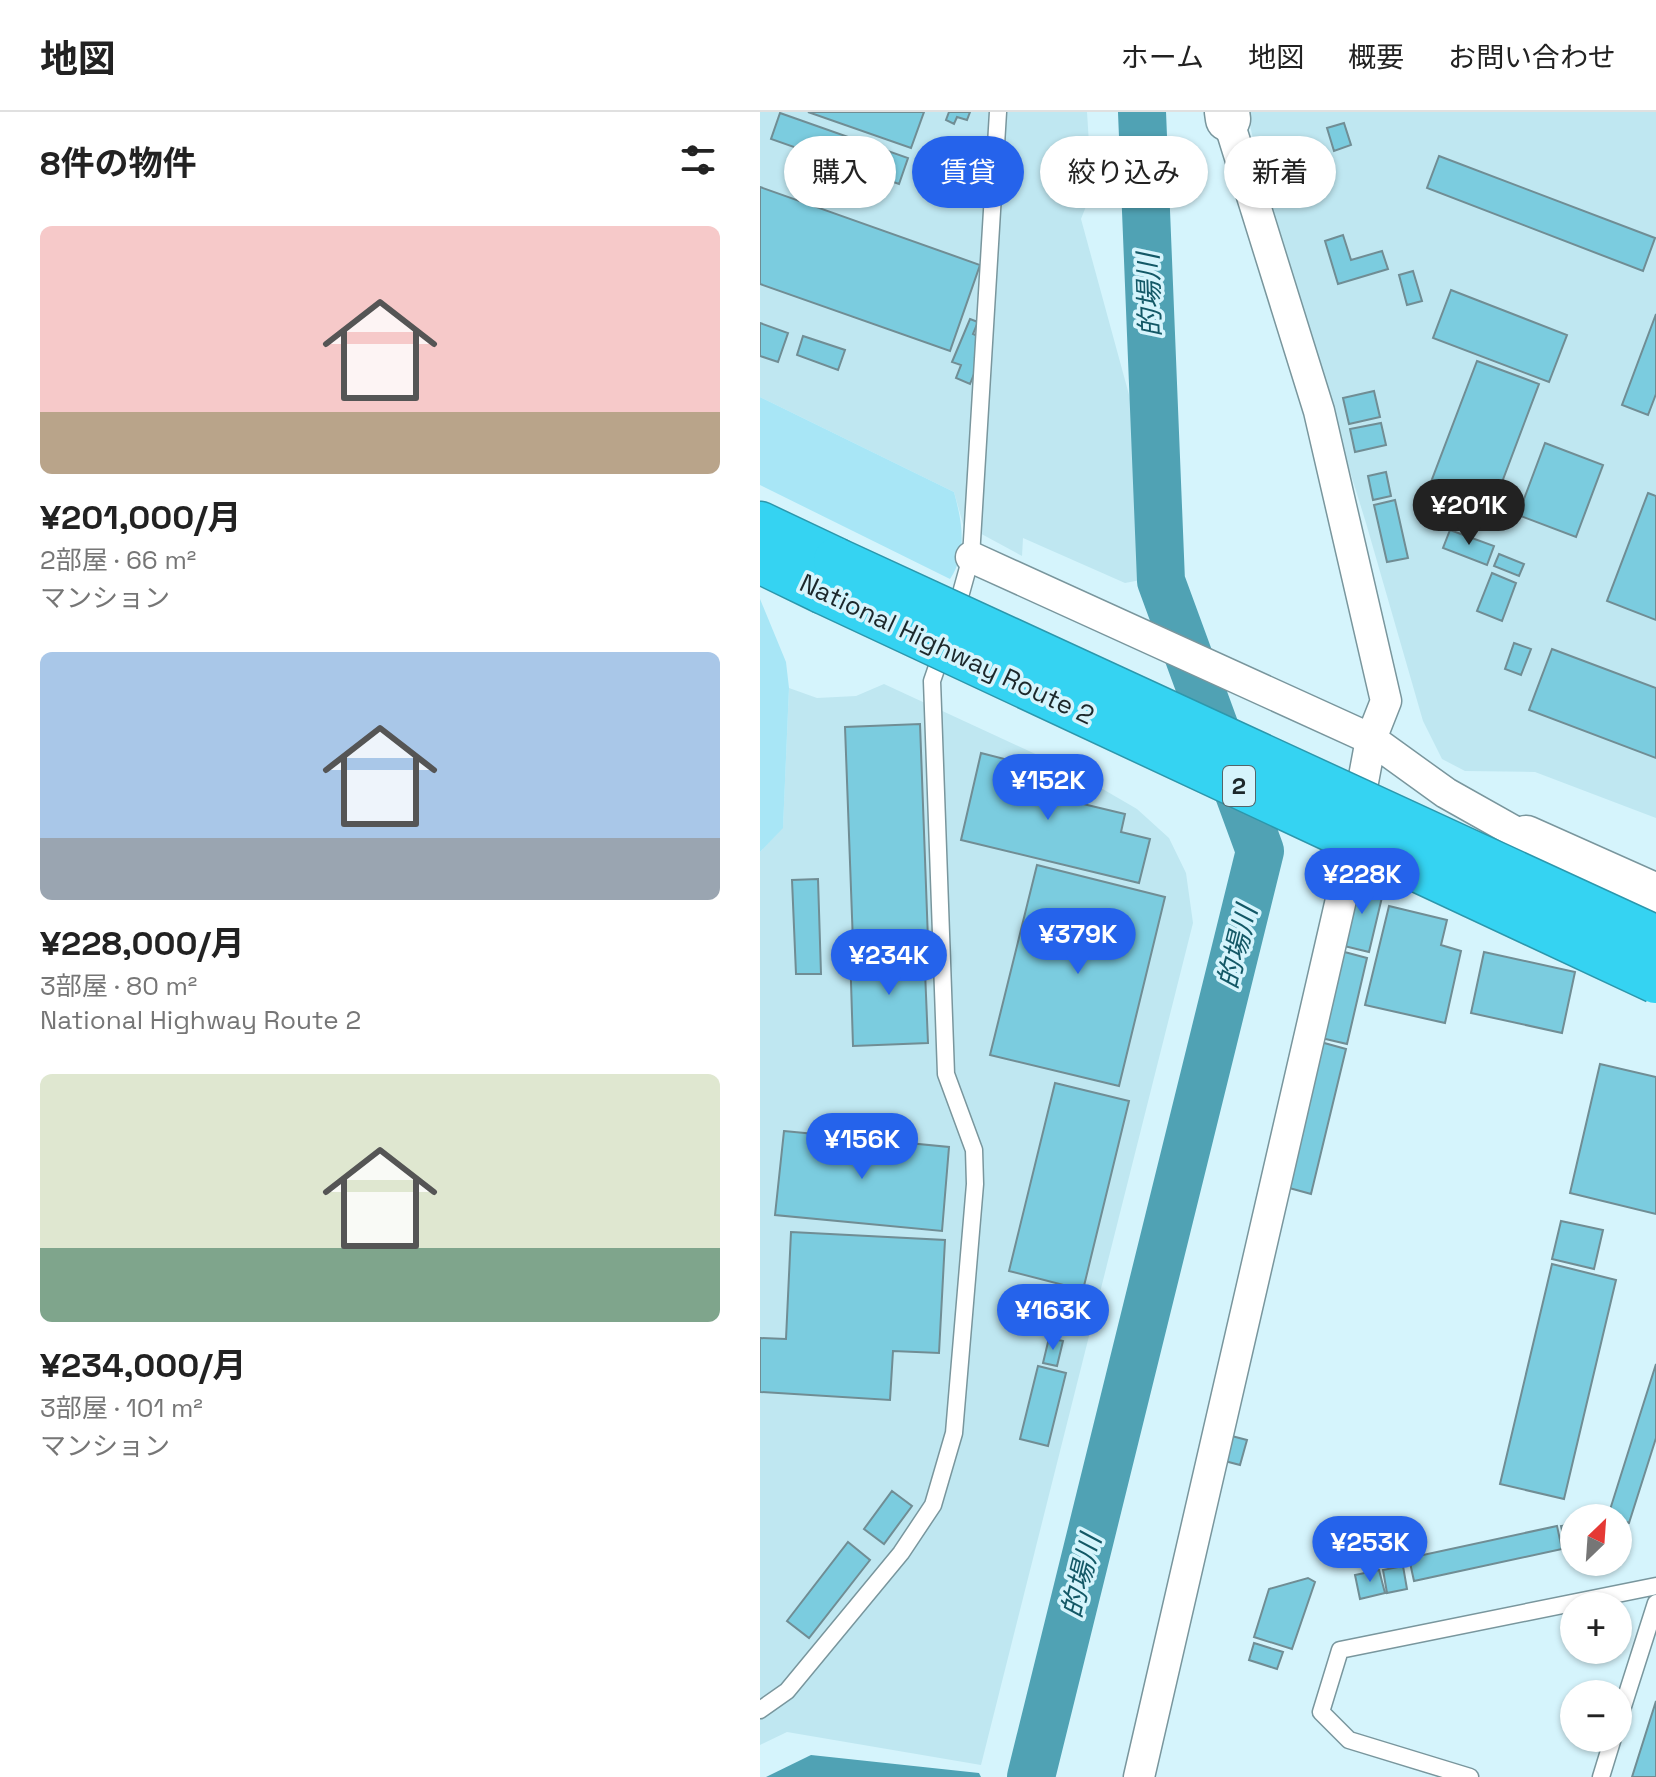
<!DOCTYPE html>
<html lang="ja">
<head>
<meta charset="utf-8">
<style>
  :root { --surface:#fff; --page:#f2f2f2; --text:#222; --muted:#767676; --line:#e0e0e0; --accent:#2563eb }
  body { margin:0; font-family:"Space Grotesk","Noto Sans JP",sans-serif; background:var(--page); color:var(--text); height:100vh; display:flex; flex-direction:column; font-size:30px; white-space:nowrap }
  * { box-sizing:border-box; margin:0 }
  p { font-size:26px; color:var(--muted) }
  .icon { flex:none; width:44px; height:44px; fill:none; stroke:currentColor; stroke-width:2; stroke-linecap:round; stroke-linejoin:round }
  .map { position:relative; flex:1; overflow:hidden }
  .sheet { display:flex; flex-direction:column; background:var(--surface); width:760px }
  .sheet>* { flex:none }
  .guide { position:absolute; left:24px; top:24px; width:752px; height:72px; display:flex; gap:16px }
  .needle { width:52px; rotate:25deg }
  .buttons { position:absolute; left:800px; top:1392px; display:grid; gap:16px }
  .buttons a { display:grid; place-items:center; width:72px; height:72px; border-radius:50%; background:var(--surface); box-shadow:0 2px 6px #0004; font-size:40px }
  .price { position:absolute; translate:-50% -68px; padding:0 18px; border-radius:28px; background:var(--accent); color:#fff; font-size:26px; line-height:52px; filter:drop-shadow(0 2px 4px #0008) }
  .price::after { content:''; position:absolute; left:50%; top:48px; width:24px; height:18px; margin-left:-12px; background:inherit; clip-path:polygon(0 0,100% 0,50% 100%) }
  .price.on { background:#222; color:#fff }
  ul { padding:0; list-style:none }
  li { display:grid; align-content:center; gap:16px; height:424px; padding:0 40px }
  li span { display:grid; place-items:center; height:248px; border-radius:12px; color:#555 }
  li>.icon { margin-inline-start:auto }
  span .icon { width:144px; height:144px; fill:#fffc; stroke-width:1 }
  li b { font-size:34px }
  h2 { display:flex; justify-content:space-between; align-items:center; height:96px; padding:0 40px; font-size:34px }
  .pill { padding:0 28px; border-radius:36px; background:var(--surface); box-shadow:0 2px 6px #0004; font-size:28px; line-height:72px }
  .pill.on { background:var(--accent); color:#fff }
  header { display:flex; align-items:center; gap:48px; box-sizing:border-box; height:112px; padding:0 40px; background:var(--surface); border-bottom:2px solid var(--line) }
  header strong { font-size:38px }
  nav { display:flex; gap:44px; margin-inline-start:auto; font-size:28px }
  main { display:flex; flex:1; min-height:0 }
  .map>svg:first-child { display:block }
  .built { fill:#bfe7f1 }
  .green { fill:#a8e6f6 }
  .water { fill:#50a2b4 }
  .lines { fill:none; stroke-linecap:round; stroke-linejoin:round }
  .river { stroke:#50a2b4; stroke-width:48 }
  .building { fill:#7bccdf; stroke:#708d94; stroke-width:2 }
  .lane-casing { stroke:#79969d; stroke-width:19 }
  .street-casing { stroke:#79969d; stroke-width:33 }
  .secondary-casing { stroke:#79969d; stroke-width:47 }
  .highway-casing { stroke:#2c97ac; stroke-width:47 }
  .lane { stroke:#fff; stroke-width:16 }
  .street { stroke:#fff; stroke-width:30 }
  .secondary { stroke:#fff; stroke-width:44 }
  .highway { stroke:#35d3f2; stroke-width:44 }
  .highway-bridge-casing { stroke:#2c97ac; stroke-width:47; stroke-linecap:butt }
  .highway-bridge { stroke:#35d3f2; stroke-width:44 }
  .labels { text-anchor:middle; stroke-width:7; stroke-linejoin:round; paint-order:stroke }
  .shield { fill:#d5f4fc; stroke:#54656a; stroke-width:2 }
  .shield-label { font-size:24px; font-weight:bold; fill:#1c282b }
  .street-label { font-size:26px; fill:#1c282b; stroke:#d5f4fc }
  .water-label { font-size:28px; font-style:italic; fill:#135866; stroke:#d5f4fc }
</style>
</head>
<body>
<header>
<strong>地図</strong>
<nav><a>ホーム</a><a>地図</a><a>概要</a><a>お問い合わせ</a></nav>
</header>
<main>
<section class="sheet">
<h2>8件の物件<svg class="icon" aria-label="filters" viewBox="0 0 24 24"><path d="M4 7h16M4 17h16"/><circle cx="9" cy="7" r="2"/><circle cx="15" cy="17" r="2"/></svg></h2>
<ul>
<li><span style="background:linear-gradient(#f6c9c9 75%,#b9a48a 0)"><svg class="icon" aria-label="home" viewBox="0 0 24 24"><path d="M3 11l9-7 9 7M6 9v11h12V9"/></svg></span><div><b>¥201,000/月</b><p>2部屋 · 66 m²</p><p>マンション</p></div></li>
<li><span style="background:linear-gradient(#a9c7e8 75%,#9aa5b1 0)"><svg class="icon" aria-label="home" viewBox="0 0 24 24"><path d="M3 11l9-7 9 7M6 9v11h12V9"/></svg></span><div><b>¥228,000/月</b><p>3部屋 · 80 m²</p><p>National Highway Route 2</p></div></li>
<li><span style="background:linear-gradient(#dfe7d0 70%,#7fa58c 0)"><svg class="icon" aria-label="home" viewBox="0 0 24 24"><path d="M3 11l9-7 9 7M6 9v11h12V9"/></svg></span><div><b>¥234,000/月</b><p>3部屋 · 101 m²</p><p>マンション</p></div></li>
</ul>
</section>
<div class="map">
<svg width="896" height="1665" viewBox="0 0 896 1665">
  <rect width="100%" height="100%" fill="#d5f4fc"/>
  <path class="built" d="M0,0H327L332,79L321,107L377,312L400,446L391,466L365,471L263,426L262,444L203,412L194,380L0,285Z
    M487,0H896V706L775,660L705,659L682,647L663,609L606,411L509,98Z
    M124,572L310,658L377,697L409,726L426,761L433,811L221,1653L27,1620L0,1633V740L23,715L29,576L57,586L96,584Z"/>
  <path class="green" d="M0,285L194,380C202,409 208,441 190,467L0,373Z
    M0,487L26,550L29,576L23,716L0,740Z"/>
  <path class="water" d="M51,1643L219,1661L221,1665H6Z"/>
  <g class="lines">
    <path class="river" d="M271,1665L500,739L401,469L382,0"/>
  </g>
  <path class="building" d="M48,0H164L151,36Z
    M189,0H210L207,8L197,5L194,12L186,8Z
    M20,1L148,46L139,72L11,27Z
    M584,11L591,33L574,39L567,16Z
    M679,44L895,126L883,159L667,76Z
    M0,75L220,153L190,239L0,172Z
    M583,123L591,148L622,139L628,157L578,172L565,129Z
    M653,159L662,189L647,193L639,163Z
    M691,178L807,223L789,270L673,226Z
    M896,202V282L888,303L862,293Z
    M210,207L218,210L213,222L222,226L215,245L220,247L210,272L196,266L201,253L192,250Z
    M0,211L28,221L18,250L0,244Z
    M43,224L85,238L78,258L37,243Z
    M717,249L779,272L733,394L671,370Z
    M614,279L620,305L589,312L583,286Z
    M621,311L626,333L595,340L590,317Z
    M785,331L843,353L816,425L758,403Z
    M626,360L631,384L613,388L608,364Z
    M888,381L896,384V508L847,489Z
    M635,388L648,446L627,450L614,393Z
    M690,418L734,434L727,453L683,436Z
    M739,442L764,452L759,464L734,454Z
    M732,461L756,471L742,509L717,499Z
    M754,531L771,537L761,563L745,557Z
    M792,537L896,576V646L769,598Z
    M160,612L168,828L93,831L85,615Z
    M221,641L279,656L276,667L322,678L319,691L365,702L361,720L390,727L379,771L201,728Z
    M277,753L405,785L359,974L230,943Z
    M596,766L617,771L615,779L623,781L609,840L580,833Z
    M58,767L61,862H36L32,768Z
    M629,794L687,808L681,833L701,839L685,911L605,893Z
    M164,835L168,931L93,934L90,838Z
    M577,838L607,846L587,932L557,925Z
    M724,840L815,860L802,921L711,901Z
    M557,929L586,937L551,1082L522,1074Z
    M840,952L896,965V1102L810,1081Z
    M295,971L369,989L323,1178L249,1159Z
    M24,1019L189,1035L182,1119L15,1103Z
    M801,1109L843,1118L834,1157L792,1147Z
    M31,1120L185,1128L179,1241L133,1239L130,1288L0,1280V1226L26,1227Z
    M792,1152L856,1168L804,1387L740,1372Z
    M289,1226L303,1229L297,1254L283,1251Z
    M896,1252V1326L869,1411L848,1404Z
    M278,1254L306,1261L288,1334L260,1327Z
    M464,1322L487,1328L480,1353L457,1347Z
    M132,1379L152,1394L124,1432L104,1417Z
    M814,1412V1443L808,1444L801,1414Z
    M797,1414L802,1437L654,1469L649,1446Z
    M88,1430L110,1448L49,1526L27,1509Z
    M643,1454L647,1477L627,1481L623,1458Z
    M619,1458L625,1481L600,1487L595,1463Z
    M548,1466L555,1470L532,1537L494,1525L509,1477Z
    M494,1531L523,1540L517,1557L489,1548Z
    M896,1589V1665H872Z"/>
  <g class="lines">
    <defs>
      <path id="lane" d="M196,499L211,445L238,0
        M0,1598L27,1579L141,1441L173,1393L194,1321L215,1072L214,1038L186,962L172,569L183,537
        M858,1610L896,1491
        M710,1665L589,1628L561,1600L580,1538L896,1474
        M841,1665L853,1626"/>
      <path id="street" d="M211,445L611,627L686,681L766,726
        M379,1665L582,783L611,627L626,589L559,299L468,7"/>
      <path id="secondary" d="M467,0L468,7
        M766,726L896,784"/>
      <path id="highway" d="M0,412L76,448
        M0,449L62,479"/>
    </defs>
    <use href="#lane" class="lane-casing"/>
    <use href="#street" class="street-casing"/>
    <use href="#secondary" class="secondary-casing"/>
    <use href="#highway" class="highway-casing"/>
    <use href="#lane" class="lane"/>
    <use href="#street" class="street"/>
    <use href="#secondary" class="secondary"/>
    <use href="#highway" class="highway"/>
    <defs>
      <path id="highway-bridge" d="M76,448L896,826
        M62,479L896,869"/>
    </defs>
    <use href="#highway-bridge" class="highway-bridge-casing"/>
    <use href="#highway-bridge" class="highway-bridge"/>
  </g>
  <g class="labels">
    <rect class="shield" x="463" y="654" width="32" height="40" rx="6"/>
    <g class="shield-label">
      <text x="479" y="682">2</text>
    </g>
    <g class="street-label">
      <text transform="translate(187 537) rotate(25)" y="9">National Highway Route 2</text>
    </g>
    <g class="water-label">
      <text transform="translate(389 183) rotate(-92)" y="10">的場川</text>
      <text transform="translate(477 835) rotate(-76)" y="10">的場川</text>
      <text transform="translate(321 1464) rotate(-76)" y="10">的場川</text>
    </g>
  </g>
</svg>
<div class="buttons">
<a><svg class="needle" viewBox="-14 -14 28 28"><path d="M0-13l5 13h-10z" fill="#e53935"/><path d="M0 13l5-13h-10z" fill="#767676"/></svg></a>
<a>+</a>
<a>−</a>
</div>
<b class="price on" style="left:709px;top:435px">¥201K</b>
<b class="price" style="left:288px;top:710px">¥152K</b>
<b class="price" style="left:602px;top:804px">¥228K</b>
<b class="price" style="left:318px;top:864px">¥379K</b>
<b class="price" style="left:129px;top:885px">¥234K</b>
<b class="price" style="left:102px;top:1069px">¥156K</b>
<b class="price" style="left:293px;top:1240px">¥163K</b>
<b class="price" style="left:610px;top:1472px">¥253K</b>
<div class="guide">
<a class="pill">購入</a>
<a class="pill on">賃貸</a>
<a class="pill">絞り込み</a>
<a class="pill">新着</a>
</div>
</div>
</main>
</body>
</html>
